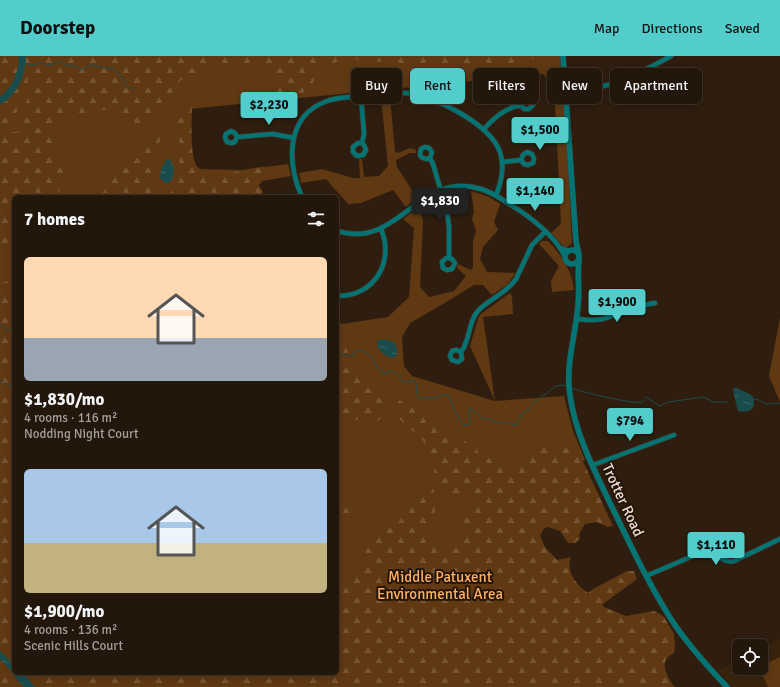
<!DOCTYPE html>
<html lang="en">
<head>
<meta charset="utf-8">
<style>
  :root { --surface:#23160b; --page:#2b1f14; --text:#f1f3f6; --muted:#a39f9d; --line:#40352c; --accent:#52cdcc }
  body { margin:0; font-family:Signika,sans-serif; background:var(--page); color:var(--text); height:100vh; display:flex; flex-direction:column; font-size:15px; white-space:nowrap }
  * { box-sizing:border-box; margin:0 }
  p { font-size:13px; color:var(--muted) }
  .icon { flex:none; width:22px; height:22px; fill:none; stroke:currentColor; stroke-width:2; stroke-linecap:round; stroke-linejoin:round }
  .map { position:relative; flex:1; overflow:hidden }
  .side { position:absolute; left:12px; top:139px; width:327px; height:480px; display:flex; flex-direction:column; background:var(--surface); border-radius:6px; box-shadow:0 2px 10px #0003,0 0 0 1px var(--line) }
  .side>* { flex:none }
  .top-card { position:absolute; left:351px; top:12px; width:369px; height:36px; display:flex; gap:8px }
  .tools { position:absolute; left:732px; top:583px; display:grid; gap:8px }
  .tools a { display:grid; place-items:center; width:36px; height:36px; border-radius:6px; background:var(--surface); box-shadow:0 2px 10px #0003,0 0 0 1px var(--line); font-size:20px }
  .price { position:absolute; translate:-50% -34px; padding:0 9px; border-radius:4px; background:var(--accent); color:#111; font-size:13px; line-height:26px; filter:drop-shadow(0 1px 2px #0008) }
  .price::after { content:''; position:absolute; left:50%; top:24px; width:12px; height:9px; margin-left:-6px; background:inherit; clip-path:polygon(0 0,100% 0,50% 100%) }
  .price.current { background:#222; color:#fff }
  ul { padding:0; list-style:none }
  li { display:grid; align-content:center; gap:8px; height:212px; padding:0 12px }
  li span { display:grid; place-items:center; height:124px; border-radius:6px; color:#555 }
  li>.icon { margin-inline-start:auto }
  span .icon { width:72px; height:72px; fill:#fffc; stroke-width:1 }
  li b { font-size:17px }
  h2 { display:flex; justify-content:space-between; align-items:center; height:48px; padding:0 12px; font-size:17px }
  .pill { padding:0 14px; border-radius:6px; background:var(--surface); box-shadow:0 2px 10px #0003,0 0 0 1px var(--line); font-size:14px; line-height:36px }
  .pill.current { background:var(--accent); color:#111 }
  header { display:flex; align-items:center; gap:24px; box-sizing:border-box; height:56px; padding:0 20px; background:var(--accent); color:#111 }
  header strong { font-size:19px }
  nav { display:flex; gap:22px; margin-inline-start:auto; font-size:14px }
  .map>svg:first-child { display:block }
  .built { fill:#39230e }
  .green { fill:#603913 }
  .forest { fill:url(#forest-firs); fill-rule:evenodd }
  .water { fill:url(#water-ripples) }
  .lines { fill:none; stroke-linecap:round; stroke-linejoin:round }
  .stream { stroke:#1b4c4c; stroke-width:1 }
  .river { stroke:#1b4c4c; stroke-width:7 }
  .minor-casing { stroke:#49392b; stroke-width:5.5 }
  .tertiary-casing { stroke:#49392b; stroke-width:6 }
  .minor { stroke:#037373; stroke-width:4.5 }
  .tertiary { stroke:#037373; stroke-width:5.5 }
  .labels { text-anchor:middle; stroke-width:4; stroke-linejoin:round; paint-order:stroke }
  .street-label { font-size:15px; fill:#e9ded4; stroke:#251506 }
  .park-label { font-size:15px; fill:#fdae66; stroke:#251506 }
</style>
</head>
<body>
<header>
<strong>Doorstep</strong>
<nav><a>Map</a><a>Directions</a><a>Saved</a></nav>
</header>
<div class="map">
<svg width="780" height="631" viewBox="0 0 780 631">
  <defs>
    <pattern id="forest-firs" width="22" height="20" patternUnits="userSpaceOnUse"><rect width="22" height="20" fill="#603913"/><path d="M5 1l3.5 6h-7zM16 11l3.5 6h-7z" fill="#775534"/></pattern>
    <pattern id="water-ripples" width="26" height="14" patternUnits="userSpaceOnUse"><rect width="26" height="14" fill="#1b4c4c"/><path d="M2 4q2-2 4 0t4 0M15 11q2-2 4 0t4 0" fill="none" stroke="#3c6565"/></pattern>
  </defs>
  <rect width="100%" height="100%" fill="#2f1e0f"/>
  <path class="built" d="M780,583V631H733L718,615L739,604V612H761V593Z"/>
  <path class="green" d="M0,0H560L565,48L572,187L566,192L564,191L551,177L561,168L555,49L552,26L543,18L189,53L192,113L243,114L288,108L291,120L262,125L251,141H14V617H337V251L339,266L342,268L388,261L409,241L414,172L403,163L418,152L423,164L420,231L429,241L454,235L466,220L457,212L458,208L471,214L473,211V185L476,175L472,163L474,156L471,135L489,141L500,148L494,166L498,174L483,191L480,203L487,216L515,217L508,228L492,239L483,229H474L448,245L410,267L402,281L404,310L412,320L495,345L470,290L478,263L481,258L510,237L512,240L513,258L483,261L495,345L564,340L573,375L585,404L520,434L530,482L591,546L634,515L637,523L596,553L653,631H0Z
    M381,42H390L395,96L398,97L410,92L416,94V97H410L396,104L397,111L417,142L406,151L393,134L361,147L348,148L326,123L301,127L299,117L322,113L353,122H360L359,103H362L364,121L379,120L388,110Z
    M542,185H548C561,199 572,214 574,234L552,236L551,225L559,210L539,188Z
    M780,262V346L769,320Z
    M780,601V631H768L759,612H761V610Z"/>
  <path class="forest" d="M0,0H541L523,7L422,18H415L409,16L393,7L344,2L327,11L321,9L314,19L313,31L309,35L271,46L266,45C272,33 275,18 266,8L259,7L212,12L198,15L180,25L153,65L141,72C135,67 128,60 121,56C110,50 68,59 59,69C52,78 54,88 54,99L66,109C66,121 62,125 59,136L47,141H14V197H10L0,191ZM33,11C36,35 19,53 18,76H12L13,68L20,43L27,29L29,13Z
    M192,51C192,63 189,106 199,112C208,119 225,118 235,116C243,115 260,110 266,111L267,117L258,125L259,130L263,135L261,141H98L104,135L110,124L129,106L135,104L140,99L146,90V85L155,77L161,76V82L152,105L151,129L159,138L164,140C182,131 180,123 179,106C179,103 181,100 181,97C181,84 171,69 181,57C184,55 189,53 192,51Z
    M14,224V608L0,595V227Z
    M337,272L343,279L354,318L427,360L446,373L464,382L466,387L472,388L477,392L478,397L493,404L510,408L520,403L537,387L548,385L565,390L581,401L613,470L608,471L597,466L585,468L579,478L580,483L575,487H568L560,475L548,471L543,473L540,480L545,491L557,504L571,501C565,515 577,530 588,537L593,533L627,515H634L635,521L633,526L605,542L601,547L604,551L626,560L654,555L660,558L664,561L674,578L675,590L674,596C671,599 666,602 665,606C663,613 670,626 675,631H35L23,617H337V529L351,524L358,518L365,505L366,495L374,481L398,467L412,446L415,437L420,429L431,428C436,437 437,449 434,459C433,463 430,467 429,471C428,480 437,493 443,499L451,496L461,469L467,459L473,455L475,448V440L468,434L463,435L455,440H445L439,433L434,420L435,404L422,383L397,361L391,346L382,344L381,355L382,361L378,365C362,358 353,365 340,374H337Z
    M337,427V435L354,447L358,454L343,475L337,479Z
    M0,604C10,611 15,623 24,631H0Z"/>
  <path class="water" d="M169,103L172,105L170,107L171,108L174,109C173,117 175,127 165,127L160,122C160,114 163,106 169,103Z
    M379,284C391,283 399,286 397,299L393,302C385,301 377,294 377,286Z
    M734,332H737C742,335 748,336 752,340C754,342 754,343 754,346C755,355 745,357 738,355L733,335Z
    M0,595L14,608V617H23L35,631H24C15,623 10,611 0,604Z"/>
  <g class="lines">
    <path class="stream" d="M23,7L32,9L43,7L44,8L50,9L58,6L69,10H76L81,14L91,9L114,13L122,21L125,29L133,34
      M0,270L4,271L7,275L14,274
      M337,297L350,300H353L356,295C372,293 373,307 381,316L385,317L389,315C396,316 399,319 402,325L404,326L414,324C419,330 414,336 419,342H435L445,338L448,339C451,346 459,365 464,369L470,368L471,366L468,358L469,353L473,354L484,363H492L497,367H508L515,369L518,368L521,358L529,353L536,345L556,330L566,329
      M0,325H3L7,328L14,331
      M572,332C580,336 637,349 642,346C644,345 645,343 646,341L660,350L668,346L704,341L713,346H727
      M754,343L759,344L766,348L780,347"/>
    <path class="river" d="M0,45C15,35 23,17 22,0"/>
    <defs>
      <path id="minor" d="M566,36C583,34 599,32 615,27C635,20 653,10 671,0
        M361,40L364,78L362,87L364,89L366,94L363,99L357,100L353,96V91L358,87H362
        M484,73C494,62 505,52 521,49L520,46L523,42L529,41L533,46V49L529,53H524L521,49
        M237,81L235,77L231,75L226,78L225,81L227,86L231,87L235,86L237,81L273,78L294,82
        M430,102L432,96L429,92L425,91L421,93L420,98L421,101L426,103L430,102L433,108L447,156L449,171V202L452,203L455,207L452,213L447,214L443,212L442,206L446,202H449
        M502,106L521,104L523,99L527,96L532,98L534,103L533,107L528,109L524,108L521,104
        M302,141C287,107 285,60 327,45C338,41 351,41 363,40C377,39 391,36 405,37C434,39 490,68 500,96C505,111 501,126 496,140
        M337,175C400,194 417,114 481,133C495,137 507,147 519,154C535,165 557,183 565,201
        M561,192L569,195
        M337,240C374,241 395,206 381,173
        M577,263C585,264 594,265 602,263C620,259 636,249 655,247
        M461,296L457,294L452,295L450,300L452,304L458,306L462,303L461,296C470,285 468,267 477,256C488,243 505,239 516,223L532,189L545,176
        M593,409L674,379
        M646,520L707,494C718,497 721,507 734,505L780,483"/>
      <path id="tertiary" d="M563,0L576,185L579,199
        M565 201a7 7 0 1 1 14 0a7 7 0 1 1-14 0Z
        M579,204C577,219 580,234 578,249C576,278 565,309 570,339C575,377 594,414 611,449C630,488 648,527 671,563C687,588 707,610 727,631"/>
    </defs>
    <use href="#minor" class="minor-casing"/>
    <use href="#tertiary" class="tertiary-casing"/>
    <use href="#minor" class="minor"/>
    <use href="#tertiary" class="tertiary"/>
  </g>
  <g class="labels">
    <g class="street-label">
      <text transform="translate(623 444) rotate(65)" y="5">Trotter Road</text>
    </g>
    <g class="park-label">
      <text x="440" y="526">Middle Patuxent<tspan x="440" dy="17">Environmental Area</tspan></text>
    </g>
  </g>
</svg>
<div class="tools">
<a><svg class="icon" aria-label="locate" viewBox="0 0 24 24"><circle cx="12" cy="12" r="6"/><path d="M12 2v4M12 18v4M2 12h4M18 12h4"/></svg></a>
</div>
<b class="price" style="left:269px;top:70px">$2,230</b>
<b class="price" style="left:540px;top:95px">$1,500</b>
<b class="price" style="left:535px;top:156px">$1,140</b>
<b class="price current" style="left:440px;top:166px">$1,830</b>
<b class="price" style="left:617px;top:267px">$1,900</b>
<b class="price" style="left:630px;top:386px">$794</b>
<b class="price" style="left:716px;top:510px">$1,110</b>
<div class="top-card">
<a class="pill">Buy</a>
<a class="pill current">Rent</a>
<a class="pill">Filters</a>
<a class="pill">New</a>
<a class="pill">Apartment</a>
</div>
<section class="side">
<h2>7 homes<svg class="icon" aria-label="filters" viewBox="0 0 24 24"><path d="M4 7h16M4 17h16"/><circle cx="9" cy="7" r="2"/><circle cx="15" cy="17" r="2"/></svg></h2>
<ul>
<li><span style="background:linear-gradient(#ffd9b3 65%,#9aa5b1 0)"><svg class="icon" aria-label="home" viewBox="0 0 24 24"><path d="M3 11l9-7 9 7M6 9v11h12V9"/></svg></span><div><b>$1,830/mo</b><p>4 rooms · 116 m²</p><p>Nodding Night Court</p></div></li>
<li><span style="background:linear-gradient(#a9c7e8 60%,#c2b280 0)"><svg class="icon" aria-label="home" viewBox="0 0 24 24"><path d="M3 11l9-7 9 7M6 9v11h12V9"/></svg></span><div><b>$1,900/mo</b><p>4 rooms · 136 m²</p><p>Scenic Hills Court</p></div></li>
</ul>
</section>
</div>
</body>
</html>
